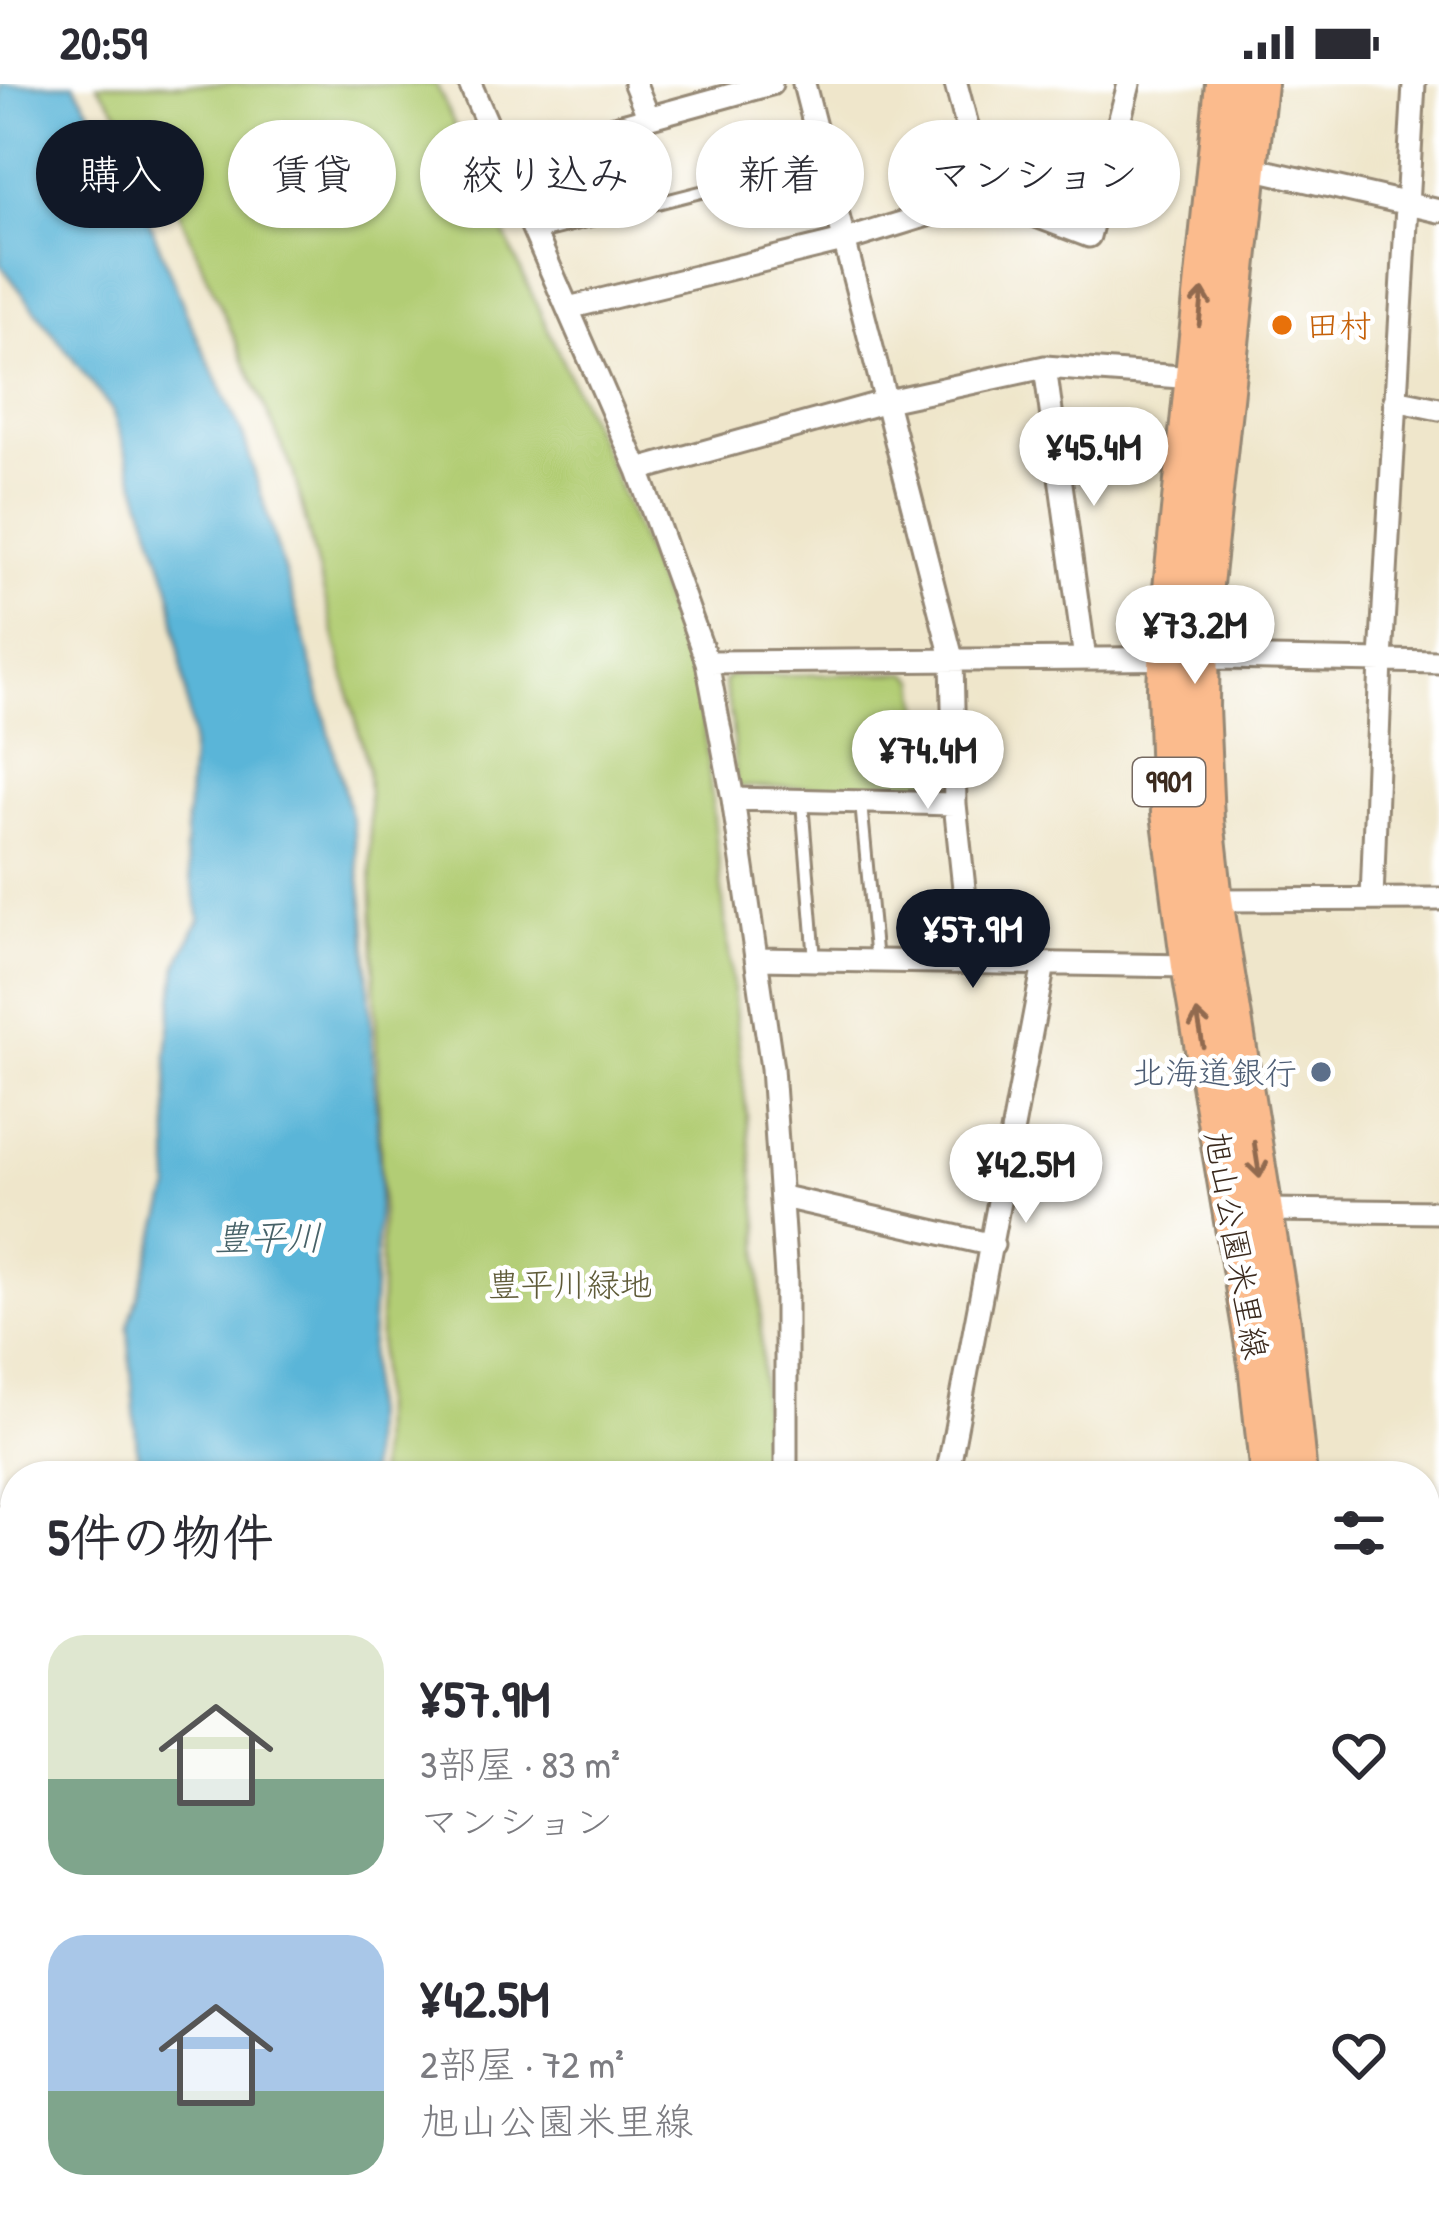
<!DOCTYPE html>
<html lang="ja">
<head>
<meta charset="utf-8">
<style>
  :root { --surface:#fff; --page:#f2f2f3; --text:#2b2b33; --muted:#7c7c81; --accent:#111827 }
  body { margin:0; font-family:"Patrick Hand","Klee One",sans-serif; background:var(--page); color:var(--text); height:100vh; display:flex; flex-direction:column; font-size:45px; white-space:nowrap }
  * { box-sizing:border-box; margin:0 }
  p { font-size:39px; color:var(--muted) }
  .icon { flex:none; width:66px; height:66px; fill:none; stroke:currentColor; stroke-width:2; stroke-linecap:round; stroke-linejoin:round }
  .map { position:relative; flex:1; overflow:hidden }
  .drawer { position:absolute; left:0px; top:1377px; width:1440px; height:768px; display:flex; flex-direction:column; background:var(--surface); border-radius:48px 48px 0 0; box-shadow:0 3px 9px #0004 }
  .drawer>* { flex:none }
  .banner { position:absolute; left:36px; top:36px; width:1368px; height:108px; display:flex; gap:24px }
  .price { position:absolute; translate:-50% -102px; padding:0 27px; border-radius:42px; background:#fff; color:#222; font-size:39px; line-height:78px; filter:drop-shadow(0 3px 6px #0008) }
  .price::after { content:''; position:absolute; left:50%; top:72px; width:36px; height:27px; margin-left:-18px; background:inherit; clip-path:polygon(0 0,100% 0,50% 100%) }
  .price.on { background:var(--accent); color:#fff }
  ul { padding:0; list-style:none }
  li { display:flex; align-items:center; gap:36px; height:300px; padding:0 48px }
  li span { display:grid; place-items:center; flex:none; width:336px; height:240px; border-radius:36px; color:#555 }
  li>.icon { margin-inline-start:auto }
  span .icon { width:144px; height:144px; fill:#fffc; stroke-width:1 }
  li b { font-size:51px }
  h2 { display:flex; justify-content:space-between; align-items:center; height:144px; padding:0 48px; font-size:51px }
  .pill { padding:0 42px; border-radius:54px; background:var(--surface); box-shadow:0 3px 9px #0004; font-size:42px; line-height:108px }
  .pill.on { background:var(--accent); color:#fff }
  .status { display:flex; justify-content:space-between; align-items:center; height:84px; padding:0 60px; background:var(--surface); direction:ltr }
  .status svg { height:33px; fill:currentColor }
  .map>svg:first-child { display:block }
  .green { fill:#b2cd74; stroke:#767c49; stroke-width:3 }
  .water { fill:#5ab5d8; stroke:#4a707b; stroke-width:3 }
  .lines { fill:none; stroke-linecap:round; stroke-linejoin:round }
  .lane-casing { stroke:#958874; stroke-width:16 }
  .street-casing { stroke:#958874; stroke-width:27 }
  .secondary-casing { stroke:#958874; stroke-width:36 }
  .primary-casing { stroke:#958874; stroke-width:42 }
  .lane { stroke:#fff; stroke-width:10 }
  .street { stroke:#fff; stroke-width:21 }
  .secondary { stroke:#fde4d1; stroke-width:30 }
  .primary { stroke:#fbbb8d; stroke-width:36 }
  .oneway { stroke:#916b50 }
  .food-dot { fill:#e8710a; stroke:#fff; stroke-width:4.5 }
  .service-dot { fill:#5c6f8a; stroke:#fff; stroke-width:4.5 }
  .labels { text-anchor:middle; stroke-width:9; stroke-linejoin:round; paint-order:stroke }
  .shield { fill:#fff; stroke:#766a62; stroke-width:3 }
  .shield-label { font-size:30px; font-weight:bold; fill:#3b2a1e }
  .food-label { font-size:33px; fill:#c56008; stroke:#fff; text-anchor:start }
  .service-label { font-size:33px; fill:#4e5e75; stroke:#fff; text-anchor:end }
  .street-label { font-size:33px; fill:#3b2a1e; stroke:#fff }
  .park-label { font-size:33px; fill:#5f5b38; stroke:#fff }
  .water-label { font-size:36px; font-style:italic; fill:#476268; stroke:#fff }
</style>
</head>
<body>
<div class="status"><b>20:59</b><svg viewBox="0 0 49 12"><path d="M0 12V9h3v3zM5 12V6h3v6zM10 12V3h3v9zM15 12V0h3v12zM26 1h20v11H26zM47 4h2v5h-2z"/></svg></div>
<div class="map">
<svg width="1439" height="2145" viewBox="0 0 1439 2145">
  <rect width="100%" height="100%" fill="#fff"/>
  <filter id="ink" filterUnits="userSpaceOnUse"><feTurbulence type="fractalNoise" baseFrequency=".00833" numOctaves="2"/><feDisplacementMap in="SourceGraphic" scale="24" xChannelSelector="R" yChannelSelector="G"/><feConvolveMatrix kernelMatrix="1 2 1 2 8 2 1 2 1" color-interpolation-filters="sRGB"/></filter>
  <filter id="wash" filterUnits="userSpaceOnUse"><feTurbulence type="fractalNoise" baseFrequency=".004" numOctaves="4" result="noise"/><feDisplacementMap in="SourceGraphic" scale="48" xChannelSelector="R" yChannelSelector="G"/><feGaussianBlur stdDeviation="2.7" result="paint"/><feColorMatrix in="noise" values="0 0 0 0 0 0 0 0 0 0 0 0 0 0 0 0 0 1.4 0 .05"/><feComposite in="paint" operator="in"/></filter>
  <g filter="url(#wash)">
    <rect width="100%" height="100%" fill="#efe6cb"/>
    <path class="green" d="M97,0H436L614,390L700,608L759,1143L764,1392H378L382,1119L368,684L293,387L158,80Z
      M908,589L917,596L929,703H736L732,638L724,599L728,592Z
      M243,2130H615L609,2145H234Z"/>
    <path class="water" d="M0,0H74L133,97L188,233L244,354L304,552L352,736L365,835L380,1095L370,1273L369,1392H139L128,1243L170,1105L167,971L177,882L200,834L185,768L192,651L170,503L112,326L0,180Z
      M15,2083V2130H271L266,2145H0V2108Z"/>
  </g>
  <g filter="url(#ink)">
    <g class="lines">
      <defs>
        <path id="lane" d="M536,150L822,77
          M802,718L815,876
          M861,719L876,877"/>
        <path id="street" d="M470,0L638,386L707,578L733,715L772,984L786,1193V1392
          M635,0L648,32
          M804,0L952,574L955,720L972,879
          M502,74L771,0
          M1251,84L1439,127
          M986,113L1089,152L1129,0
          M568,224L843,157L986,113L956,0
          M1045,283L1085,575
          M1395,316L1439,325
          M638,386L887,317L1045,283L1194,294
          M707,578L1223,574L1439,578
          M733,715L955,720
          M1372,815L1381,576L1414,0
          M1214,816L1439,815
          M757,875L1190,882
          M783,1113L993,1161
          M1265,1126L1439,1128
          M947,1392L1044,880
          M1425,1844L1439,1846
          M963,2130L1035,2145
          M640,2145L645,2130
          M793,2145L796,2130
          M1433,2145L1439,2095"/>
        <path id="secondary" d="M0,1437H15
          M1425,1458H1439"/>
        <path id="primary" d="M1224,0L1170,524L1166,603L1170,729L1190,882L1257,1279L1269,1392
          M1258,0L1201,528L1200,623L1205,736L1214,816L1282,1239L1298,1392
          M1208,2145L1210,2130"/>
      </defs>
      <use href="#lane" class="lane-casing"/>
      <use href="#street" class="street-casing"/>
      <use href="#secondary" class="secondary-casing"/>
      <use href="#primary" class="primary-casing"/>
      <use href="#lane" class="lane"/>
      <use href="#street" class="street"/>
      <use href="#secondary" class="secondary"/>
      <use href="#primary" class="primary"/>
    </g>
    <defs><path id="oneway-shaft" d="M-6 0H5M1.5-3L5.5 0L1.5 3" fill="none" stroke-width="1.6" stroke-linecap="round" stroke-linejoin="round" transform="scale(3)"/></defs>
    <g class="oneway">
      <use href="#oneway-shaft" transform="translate(1201 223) rotate(-84)"/>
      <use href="#oneway-shaft" transform="translate(1200 945) rotate(-100)"/>
      <use href="#oneway-shaft" transform="translate(1257 1076) rotate(81)"/>
    </g>
  </g>
  <circle class="food-dot" cx="1282" cy="241" r="12"/>
  <circle class="service-dot" cx="1321" cy="988" r="12"/>
  <g class="labels">
    <rect class="shield" x="1133" y="674" width="72" height="48" rx="9"/>
    <g class="shield-label">
      <text x="1169" y="708">9901</text>
    </g>
    <g class="food-label">
      <text x="1306" y="253">田村</text>
    </g>
    <g class="service-label">
      <text x="1297" y="1000">北海道銀行</text>
    </g>
    <g class="street-label">
      <text transform="translate(1237 1161) rotate(80)" y="12">旭山公園米里線</text>
    </g>
    <g class="park-label">
      <text x="570" y="1212">豊平川緑地</text>
    </g>
    <g class="water-label">
      <text x="268" y="1166">豊平川</text>
    </g>
  </g>
</svg>
<b class="price" style="left:1094px;top:425px">¥45.4M</b>
<b class="price" style="left:1195px;top:603px">¥73.2M</b>
<b class="price" style="left:928px;top:728px">¥74.4M</b>
<b class="price on" style="left:973px;top:907px">¥57.9M</b>
<b class="price" style="left:1026px;top:1142px">¥42.5M</b>
<div class="banner">
<a class="pill on">購入</a>
<a class="pill">賃貸</a>
<a class="pill">絞り込み</a>
<a class="pill">新着</a>
<a class="pill">マンション</a>
</div>
<section class="drawer">
<h2>5件の物件<svg class="icon" aria-label="filters" viewBox="0 0 24 24"><path d="M4 7h16M4 17h16"/><circle cx="9" cy="7" r="2"/><circle cx="15" cy="17" r="2"/></svg></h2>
<ul>
<li><span style="background:linear-gradient(#dfe7d0 60%,#7fa58c 0)"><svg class="icon" aria-label="home" viewBox="0 0 24 24"><path d="M3 11l9-7 9 7M6 9v11h12V9"/></svg></span><div><b>¥57.9M</b><p>3部屋 · 83 m²</p><p>マンション</p></div><svg class="icon" aria-label="heart" viewBox="0 0 24 24"><path d="M12 20l-8-8c-3-5 5-10 8-4 3-6 11-1 8 4z"/></svg></li>
<li><span style="background:linear-gradient(#a9c7e8 65%,#7fa58c 0)"><svg class="icon" aria-label="home" viewBox="0 0 24 24"><path d="M3 11l9-7 9 7M6 9v11h12V9"/></svg></span><div><b>¥42.5M</b><p>2部屋 · 72 m²</p><p>旭山公園米里線</p></div><svg class="icon" aria-label="heart" viewBox="0 0 24 24"><path d="M12 20l-8-8c-3-5 5-10 8-4 3-6 11-1 8 4z"/></svg></li>
</ul>
</section>
</div>
</body>
</html>
